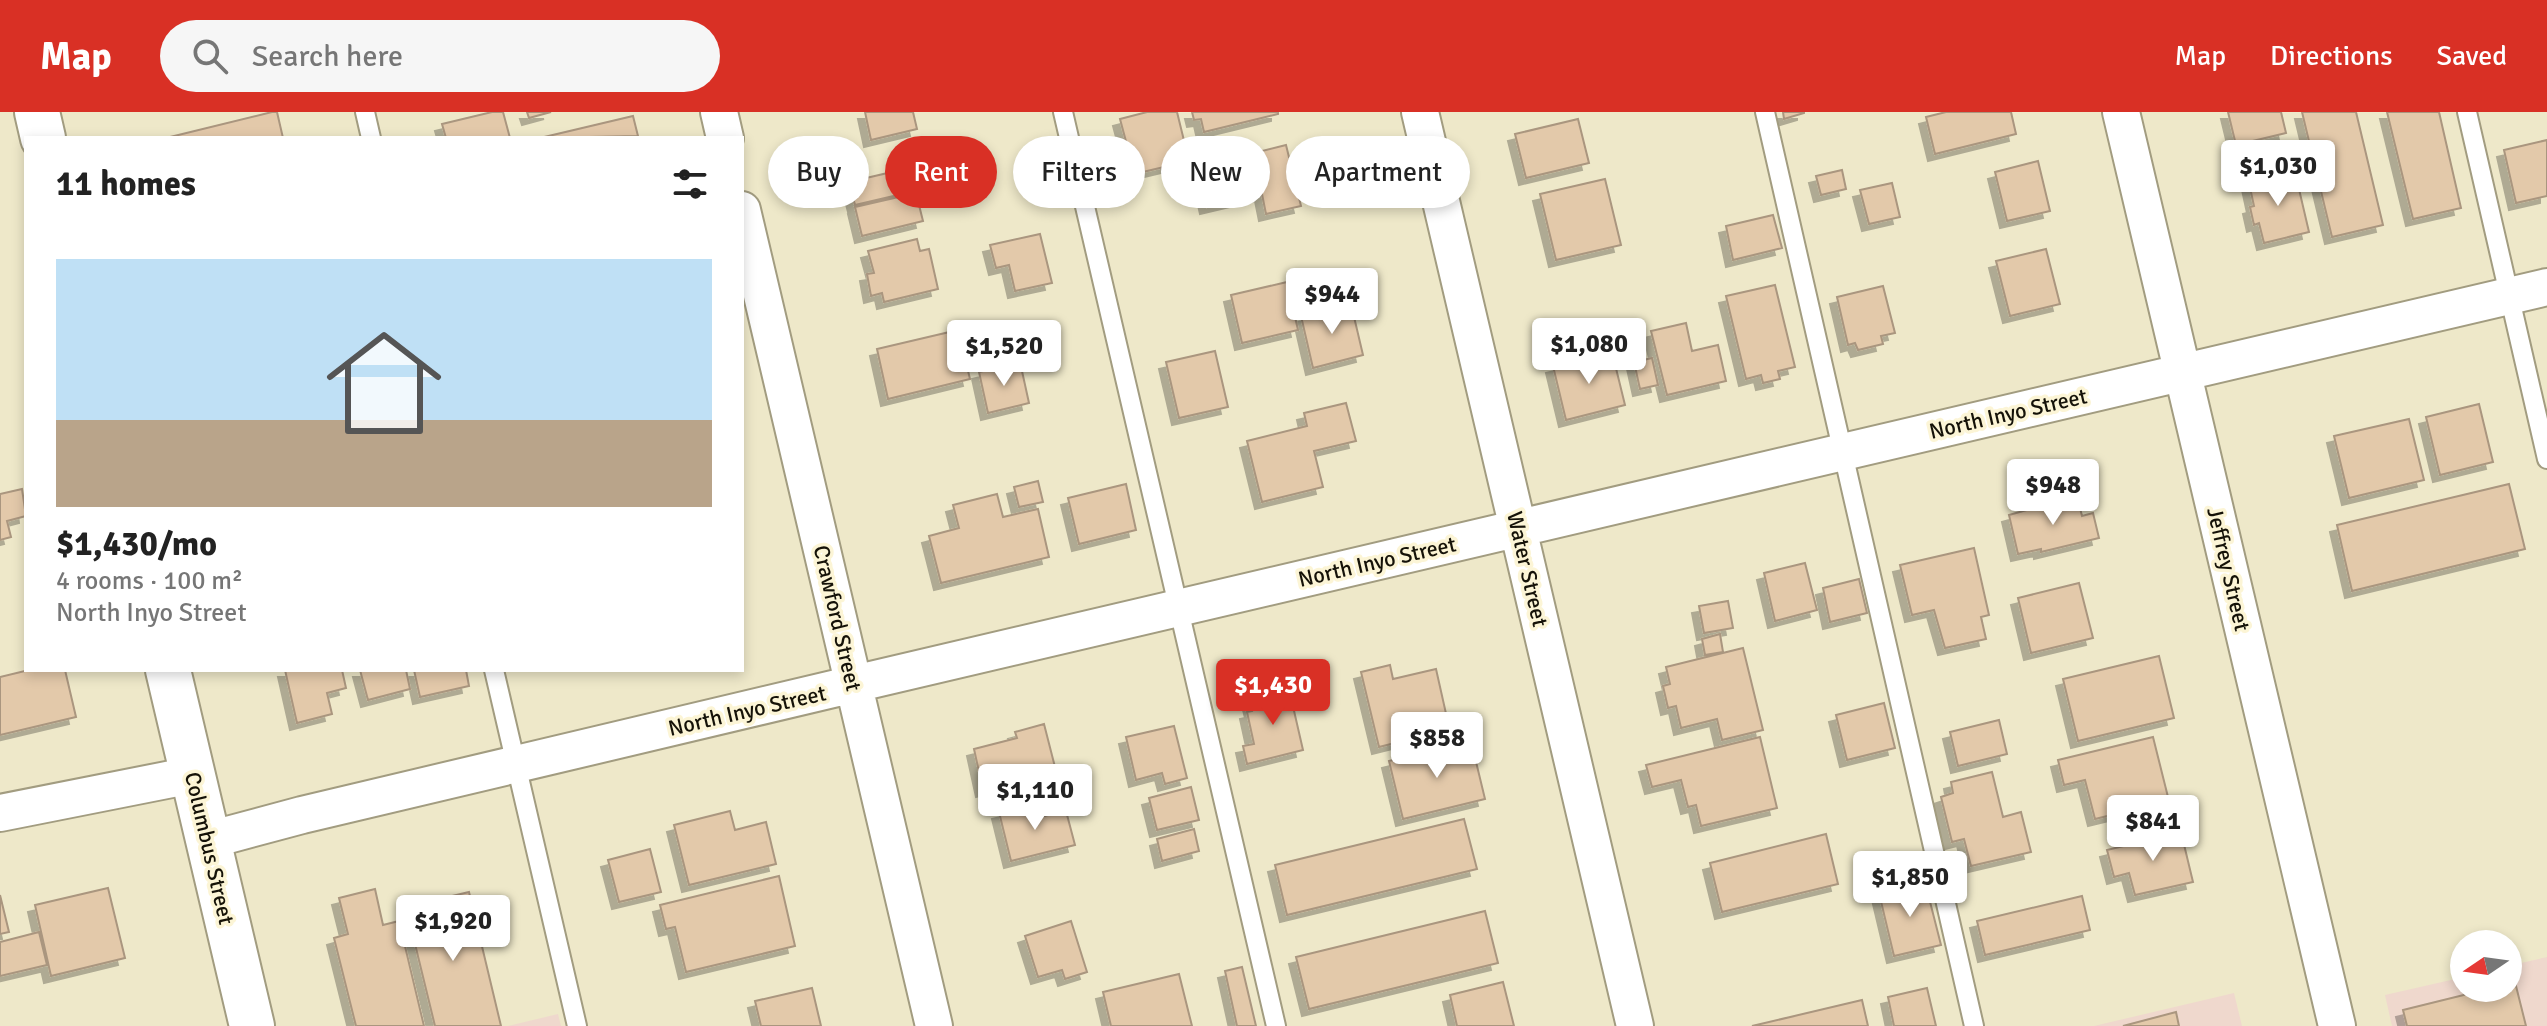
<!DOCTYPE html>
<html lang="en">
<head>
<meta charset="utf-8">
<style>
  :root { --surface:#fff; --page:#f6f6f6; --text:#222; --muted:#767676; --accent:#d93025 }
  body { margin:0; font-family:Signika,sans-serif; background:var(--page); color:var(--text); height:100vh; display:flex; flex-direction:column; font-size:30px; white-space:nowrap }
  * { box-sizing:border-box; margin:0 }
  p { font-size:26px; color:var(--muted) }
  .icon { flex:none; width:44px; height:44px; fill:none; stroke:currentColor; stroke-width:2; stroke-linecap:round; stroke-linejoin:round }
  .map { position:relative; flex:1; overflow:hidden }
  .panel { position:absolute; left:24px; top:24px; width:720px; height:536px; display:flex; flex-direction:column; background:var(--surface); border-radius:0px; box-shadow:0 4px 12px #0003 }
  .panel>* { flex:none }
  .hud { position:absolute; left:768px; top:24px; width:760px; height:72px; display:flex; gap:16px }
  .needle { width:52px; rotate:257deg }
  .tools { position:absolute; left:2450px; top:818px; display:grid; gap:16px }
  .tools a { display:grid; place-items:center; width:72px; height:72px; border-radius:50%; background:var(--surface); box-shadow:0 4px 12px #0003; font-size:40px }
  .price { position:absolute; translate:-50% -68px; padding:0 18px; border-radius:8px; background:#fff; color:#222; font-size:26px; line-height:52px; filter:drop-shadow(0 2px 4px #0008) }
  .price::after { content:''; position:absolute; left:50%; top:48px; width:24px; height:18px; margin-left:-12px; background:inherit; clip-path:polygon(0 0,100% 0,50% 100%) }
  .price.selected { background:var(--accent); color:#fff }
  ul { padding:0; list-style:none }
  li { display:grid; align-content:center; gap:16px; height:424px; padding:0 32px }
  li span { display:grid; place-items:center; height:248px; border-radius:0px; color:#555 }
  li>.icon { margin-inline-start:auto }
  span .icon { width:144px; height:144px; fill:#fffc; stroke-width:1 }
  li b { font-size:34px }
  h2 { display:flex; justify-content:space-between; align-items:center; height:96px; padding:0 32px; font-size:34px }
  .chip { padding:0 28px; border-radius:36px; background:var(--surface); box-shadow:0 4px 12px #0003; font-size:28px; line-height:72px }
  .chip.selected { background:var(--accent); color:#fff }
  header { display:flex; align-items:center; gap:48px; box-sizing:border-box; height:112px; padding:0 40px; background:var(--accent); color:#fff }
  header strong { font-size:38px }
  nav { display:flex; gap:44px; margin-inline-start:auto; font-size:28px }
  .search { width:560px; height:72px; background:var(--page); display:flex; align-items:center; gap:20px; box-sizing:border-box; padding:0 28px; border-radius:44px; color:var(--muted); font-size:30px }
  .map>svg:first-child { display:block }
  .commercial { fill:#efd8cd }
  .building { fill:#e3c9aa; stroke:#aa967f; stroke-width:2; filter:url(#shadow) }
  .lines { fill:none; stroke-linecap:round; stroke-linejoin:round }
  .lane-casing { stroke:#a29c80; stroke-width:22 }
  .street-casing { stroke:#a29c80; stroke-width:40 }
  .secondary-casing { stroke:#a29c80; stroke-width:48 }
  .lane { stroke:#fff; stroke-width:18 }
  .street { stroke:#fff; stroke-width:36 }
  .secondary { stroke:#fff; stroke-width:44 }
  .labels { text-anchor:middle; stroke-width:7; stroke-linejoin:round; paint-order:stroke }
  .street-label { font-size:22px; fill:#151208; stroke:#fcf5d6 }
</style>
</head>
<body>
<header>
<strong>Map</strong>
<div class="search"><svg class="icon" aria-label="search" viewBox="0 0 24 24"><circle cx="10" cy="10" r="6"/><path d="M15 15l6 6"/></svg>Search here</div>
<nav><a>Map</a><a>Directions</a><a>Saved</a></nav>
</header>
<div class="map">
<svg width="2547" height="914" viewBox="0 0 2547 914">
  <defs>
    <filter id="shadow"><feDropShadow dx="-7" dy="7" stdDeviation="0" flood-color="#0004"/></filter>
  </defs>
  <rect width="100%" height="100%" fill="#eee8c9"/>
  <path class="commercial" d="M2547,845V914H2392L2385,883L2464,865V876H2508V854Z
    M2234,881L2242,914H2094Z
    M558,902L561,914H508Z"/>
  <path class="building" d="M272,0H277L283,26H166Z
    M492,0H503L510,26H446L442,12Z
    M527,0H551L529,6Z
    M865,0H913L917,17L871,28Z
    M1147,0H1177L1189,49L1122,65L1115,36L1127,33L1120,7Z
    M1192,0H1278V2L1204,20L1201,7L1194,8Z
    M1783,0H1804V1L1784,7Z
    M1946,0H2011L2016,22L1935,42L1926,5Z
    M2228,0H2281L2286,21L2236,33Z
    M2302,0H2356L2383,113L2332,125Z
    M2387,0H2439L2461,96L2413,107Z
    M633,4L638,24L540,26Z
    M1578,7L1589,51L1526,66L1515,22Z
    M2547,28V84L2516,91L2504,38Z
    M1286,33L1301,94L1266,102L1262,82L1207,95L1198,55Z
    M2038,49L2050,99L2007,109L1995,60Z
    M909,56L915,79L855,93L849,70Z
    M1842,58L1846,77L1821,83L1816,64Z
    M2295,60L2309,120L2264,131L2259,111L2254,113L2250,95L2254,94L2249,71Z
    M1605,67L1621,133L1556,148L1540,82Z
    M1892,71L1900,105L1869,112L1860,78Z
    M916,81L923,109L862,124L855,95Z
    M1773,103L1782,136L1733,148L1726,114Z
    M1040,122L1052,171L1015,179L1009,153L996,156L990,133Z
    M917,127L920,139L929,137L938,177L884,190L882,181L871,184L867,162L874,161L868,139Z
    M2046,137L2060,192L2010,204L1996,149Z
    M1287,170L1298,218L1242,231L1231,183Z
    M1775,173L1795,255L1778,259L1780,267L1763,271L1761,263L1746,267L1726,184Z
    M1883,174L1895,221L1881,224L1883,232L1858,238L1855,231L1848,233L1837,185Z
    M1351,192L1363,243L1313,256L1301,204Z
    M1686,211L1692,239L1718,233L1726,269L1667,283L1651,219Z
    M958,218L970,267L888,287L877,237Z
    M1215,239L1228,295L1179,306L1166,250Z
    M1612,240L1625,293L1566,308L1553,254Z
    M1652,246L1658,273L1640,277L1634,250Z
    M1020,250L1029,291L988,301L979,260Z
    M1346,291L1356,329L1314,339L1323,375L1262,390L1247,329L1307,314L1304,301Z
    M2479,292L2493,350L2440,363L2426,305Z
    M2409,307L2424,368L2349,386L2334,324Z
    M1038,369L1043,390L1019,395L1014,375Z
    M1126,372L1136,418L1079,432L1068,386Z
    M2509,372L2525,437L2352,479L2337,413Z
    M22,377L26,404L7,409L11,425L0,428V382Z
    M997,382L1003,405L1038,397L1049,445L941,471L929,424L959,416L953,393Z
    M2077,384L2082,404L2093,401L2099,426L2041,440V437L2018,442L2009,403Z
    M1974,436L1989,503L1981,505L1986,527L1945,536L1934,498L1912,503L1900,453Z
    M1805,451L1817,498L1775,509L1764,461Z
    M1859,467L1867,501L1830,510L1823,476Z
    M2079,471L2093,526L2031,541L2018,486Z
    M1728,489L1733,516L1704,521L1699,494Z
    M1720,522L1723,540L1705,543L1702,527Z
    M1743,536L1763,618L1722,628L1717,607L1681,616L1676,594L1668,596L1663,574L1670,572L1666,555Z
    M2159,544L2174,606L2078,629L2063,567Z
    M1390,553L1393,567L1436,557L1447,606L1420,613L1423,624L1379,635L1361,560Z
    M29,558H65L76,605L0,623V565Z
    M285,558H342L346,576L327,581L332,602L297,611Z
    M360,558H406L410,577L368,588Z
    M414,558H466L469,574L420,585Z
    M1289,577L1303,638L1247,652L1243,634L1254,632L1247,600L1252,599L1249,587Z
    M1884,591L1895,636L1847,648L1836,603Z
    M1999,608L2007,642L1958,654L1950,620Z
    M1044,612L1055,655L1040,658L1044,677L997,688L994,675L983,678L974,637L1017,626L1015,620Z
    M1174,614L1187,666L1165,672L1162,661L1136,668L1126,625Z
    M1760,625L1777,696L1701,714L1696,693L1688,695L1681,668L1652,675L1646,653Z
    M2153,625L2169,689L2095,707L2085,668L2064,673L2058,648Z
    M1471,629L1485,687L1403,707L1389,649Z
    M1992,660L2003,705L2021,700L2031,740L1971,754L1964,727L1952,730L1941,685L1953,681L1951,670Z
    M1191,675L1199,708L1157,718L1149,686Z
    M1036,691L1039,705L1066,699L1075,733L1011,749L999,700Z
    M730,699L735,718L766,710L776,752L689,773L674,713Z
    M1464,707L1477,757L1287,803L1275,753Z
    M1194,717L1199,739L1162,749L1157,727Z
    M2181,720L2193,770L2135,783L2129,761L2114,765L2107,738Z
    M1826,722L1838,772L1722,800L1710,751Z
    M650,737L661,780L619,790L608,748Z
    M779,764L795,834L686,860L675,815L666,817L660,793Z
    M1925,770L1941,833L1894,844L1879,781Z
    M108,776L125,846L51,864L35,793Z
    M375,777L383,813L399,809L424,914H356L334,826L348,822L339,786Z
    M469,780L501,914H435L406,795Z
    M0,783L9,820L0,822Z
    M2082,784L2090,818L1985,843L1977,809Z
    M1485,799L1498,851L1309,897L1296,845Z
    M1071,809L1087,860L1065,867L1062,858L1038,865L1025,824Z
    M39,820L47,853L0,864V830Z
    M1242,855L1256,914H1237L1225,859Z
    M1179,862L1192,914H1111L1103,880Z
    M1503,870L1514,914H1457L1450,883Z
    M2515,870L2526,914H2407L2403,898L2492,876H2508V872Z
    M812,876L821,914H761L755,889Z
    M1927,876L1936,914H1894L1888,885Z
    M1862,888L1868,914H1752Z
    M2176,900L2179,914H2123Z"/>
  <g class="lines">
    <defs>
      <path id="lane" d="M365,0L371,26
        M1063,0L1276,914
        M1765,0L1974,914
        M2467,0L2547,347
        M494,558L577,914"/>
      <path id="street" d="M719,0L725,26
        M1420,0L1635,914
        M2121,0L2337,914
        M742,98L934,914
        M0,701L192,663
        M209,728L302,703L854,572L2547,175"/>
      <path id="secondary" d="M37,0L43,26
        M168,558L252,914"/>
    </defs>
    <use href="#lane" class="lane-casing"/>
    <use href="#street" class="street-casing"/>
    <use href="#secondary" class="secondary-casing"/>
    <use href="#lane" class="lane"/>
    <use href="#street" class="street"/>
    <use href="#secondary" class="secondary"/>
  </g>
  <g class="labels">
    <g class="street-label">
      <text transform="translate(2008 301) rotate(-13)" y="8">North Inyo Street</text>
      <text transform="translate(1377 449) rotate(-13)" y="8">North Inyo Street</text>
      <text transform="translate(1528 457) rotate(77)" y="8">Water Street</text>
      <text transform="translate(2229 457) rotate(77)" y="8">Jeffrey Street</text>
      <text transform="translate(838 506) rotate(77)" y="8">Crawford Street</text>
      <text transform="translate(747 598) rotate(-13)" y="8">North Inyo Street</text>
      <text transform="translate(210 736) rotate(77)" y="8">Columbus Street</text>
    </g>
  </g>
</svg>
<div class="tools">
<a><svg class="needle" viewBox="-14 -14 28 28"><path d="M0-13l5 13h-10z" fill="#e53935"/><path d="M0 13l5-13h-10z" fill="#767676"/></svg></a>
</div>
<b class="price" style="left:2278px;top:96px">$1,030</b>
<b class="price" style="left:1332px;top:224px">$944</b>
<b class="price" style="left:1589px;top:274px">$1,080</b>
<b class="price" style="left:1004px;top:276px">$1,520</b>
<b class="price" style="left:2053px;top:415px">$948</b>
<b class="price selected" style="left:1273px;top:615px">$1,430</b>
<b class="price" style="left:1437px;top:668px">$858</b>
<b class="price" style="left:1035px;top:720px">$1,110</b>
<b class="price" style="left:2153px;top:751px">$841</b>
<b class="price" style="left:1910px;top:807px">$1,850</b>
<b class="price" style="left:453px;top:851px">$1,920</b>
<div class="hud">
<a class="chip">Buy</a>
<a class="chip selected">Rent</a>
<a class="chip">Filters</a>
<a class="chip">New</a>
<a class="chip">Apartment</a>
</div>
<section class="panel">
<h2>11 homes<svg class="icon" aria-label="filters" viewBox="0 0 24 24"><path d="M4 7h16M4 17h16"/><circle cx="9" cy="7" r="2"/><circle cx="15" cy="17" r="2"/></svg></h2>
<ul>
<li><span style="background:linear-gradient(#bfe0f5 65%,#b9a48a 0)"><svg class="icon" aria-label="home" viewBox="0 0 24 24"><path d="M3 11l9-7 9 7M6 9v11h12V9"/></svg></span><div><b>$1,430/mo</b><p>4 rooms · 100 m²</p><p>North Inyo Street</p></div></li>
</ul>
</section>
</div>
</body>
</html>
